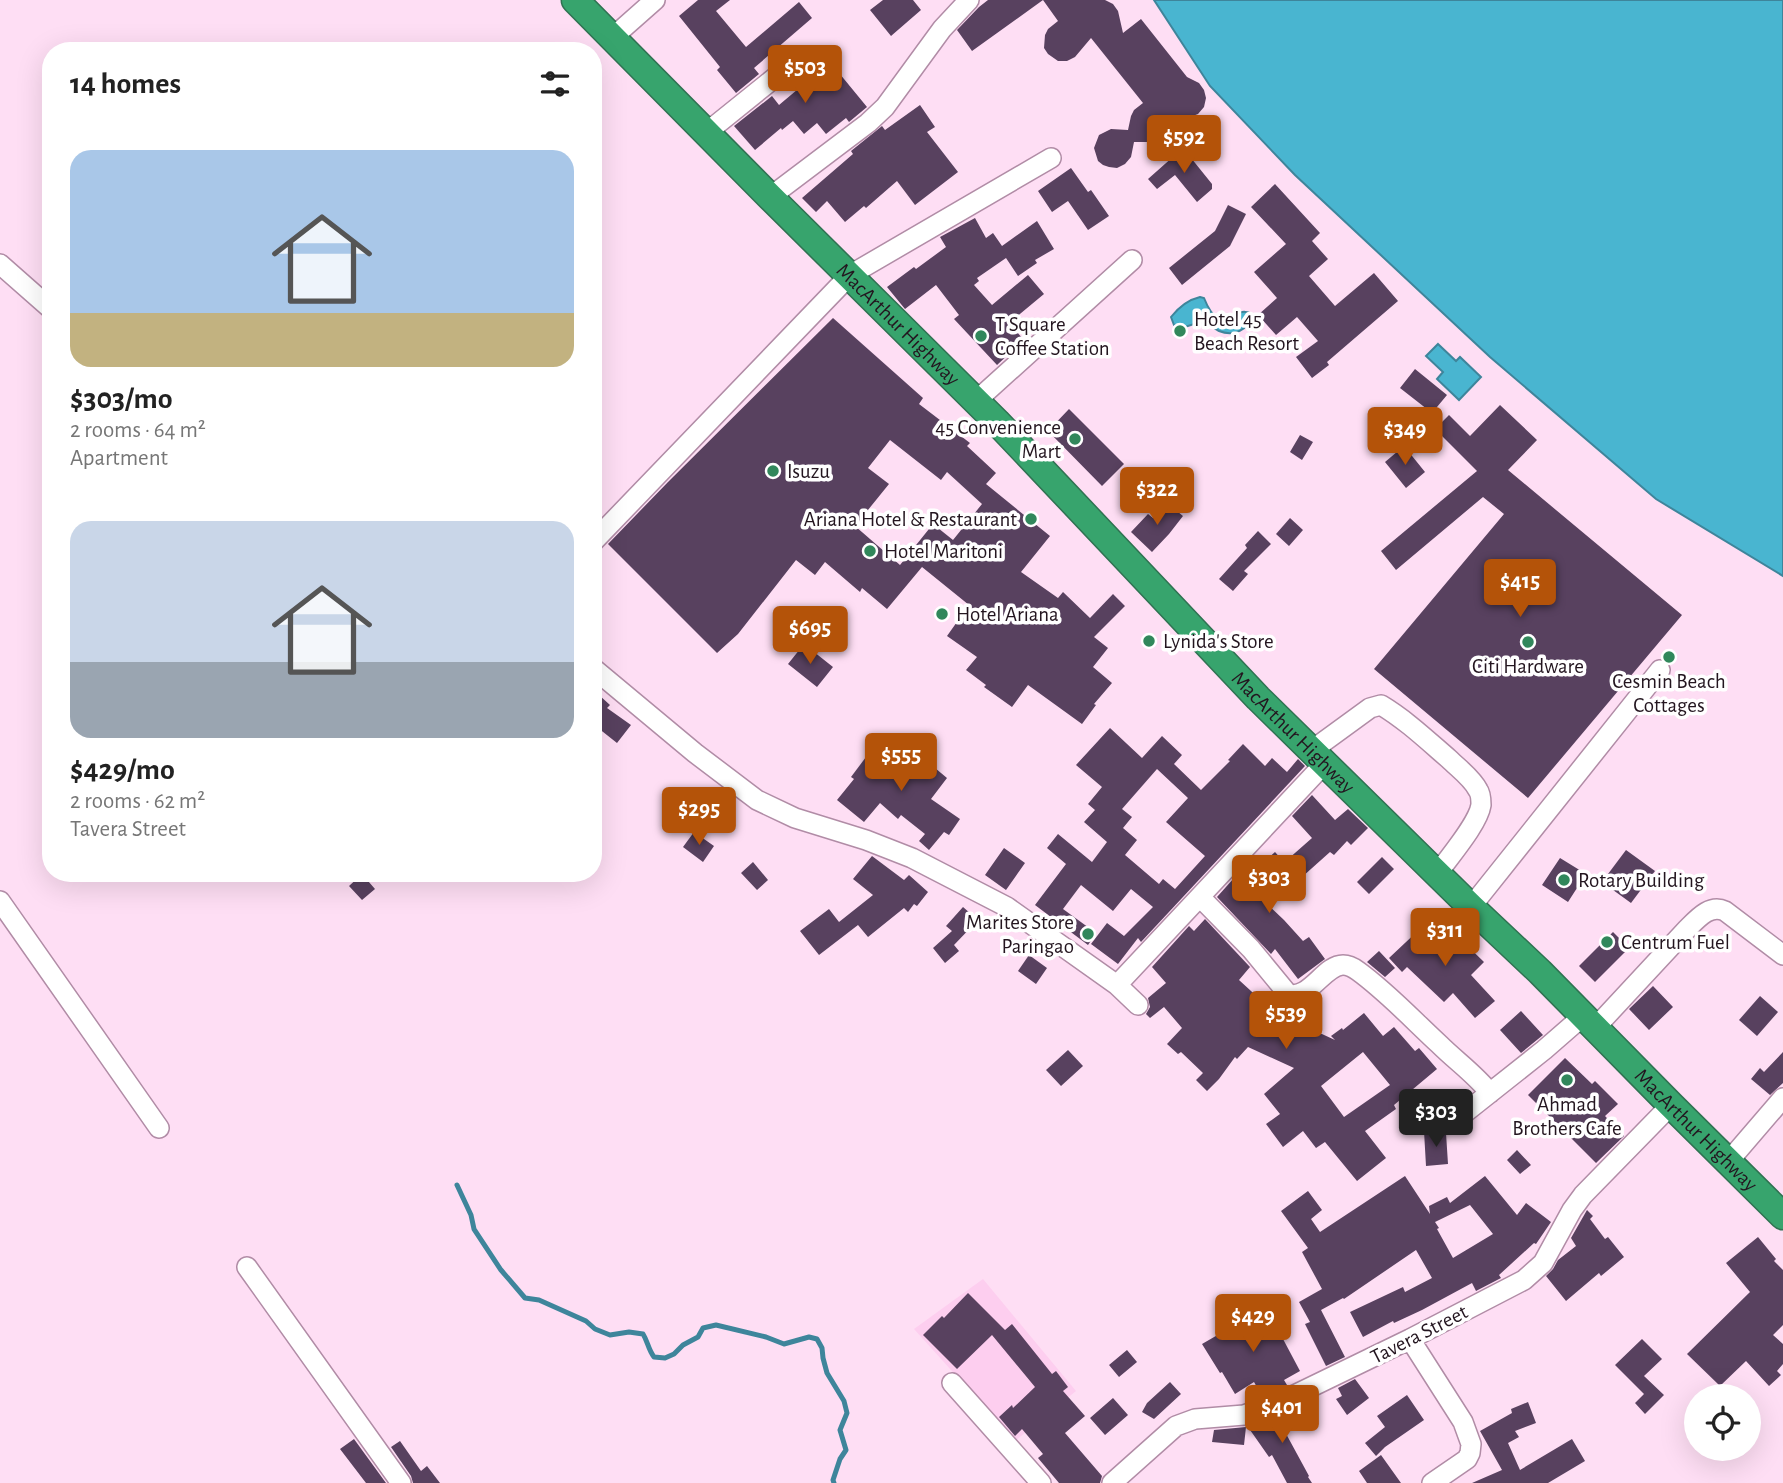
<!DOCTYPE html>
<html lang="en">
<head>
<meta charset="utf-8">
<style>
  :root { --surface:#fff; --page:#f2f2f2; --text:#222; --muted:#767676; --accent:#b45309 }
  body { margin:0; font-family:"Alegreya Sans",sans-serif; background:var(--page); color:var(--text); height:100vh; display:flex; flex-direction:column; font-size:26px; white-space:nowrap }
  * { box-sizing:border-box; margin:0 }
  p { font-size:23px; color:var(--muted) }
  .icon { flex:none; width:38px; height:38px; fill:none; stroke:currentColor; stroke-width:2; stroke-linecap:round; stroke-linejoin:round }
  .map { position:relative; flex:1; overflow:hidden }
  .details { position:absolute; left:42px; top:42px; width:560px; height:840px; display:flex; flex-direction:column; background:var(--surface); border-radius:28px; box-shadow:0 7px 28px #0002 }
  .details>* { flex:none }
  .controls { position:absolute; left:1684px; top:1384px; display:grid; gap:14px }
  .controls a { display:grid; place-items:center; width:77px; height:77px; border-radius:50%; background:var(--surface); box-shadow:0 7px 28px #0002; font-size:35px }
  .price { position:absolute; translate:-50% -60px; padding:0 16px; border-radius:7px; background:var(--accent); color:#fff; font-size:23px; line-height:46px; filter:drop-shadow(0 2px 4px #0008) }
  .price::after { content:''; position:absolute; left:50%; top:42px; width:21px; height:16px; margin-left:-10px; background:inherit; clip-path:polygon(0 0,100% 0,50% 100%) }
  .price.active { background:#222; color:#fff }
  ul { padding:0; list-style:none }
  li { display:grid; align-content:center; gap:14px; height:371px; padding:0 28px }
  li span { display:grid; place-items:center; height:217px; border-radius:21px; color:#555 }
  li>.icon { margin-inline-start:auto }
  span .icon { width:126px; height:126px; fill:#fffc; stroke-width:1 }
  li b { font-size:30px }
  h2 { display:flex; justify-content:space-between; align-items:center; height:84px; padding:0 28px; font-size:30px }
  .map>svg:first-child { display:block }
  .built { fill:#fdceef }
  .water { fill:#49b5d0; stroke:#3e859b; stroke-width:2 }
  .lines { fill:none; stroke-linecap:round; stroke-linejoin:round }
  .stream { stroke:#3e859b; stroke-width:5 }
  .building { fill:#58415f; fill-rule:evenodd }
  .minor-casing { stroke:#b18ca6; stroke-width:22 }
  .highway-casing { stroke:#307252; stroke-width:29 }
  .minor { stroke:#fff; stroke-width:19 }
  .highway { stroke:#37a46d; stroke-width:26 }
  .poi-dot { fill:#31875b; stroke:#fff; stroke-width:2.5 }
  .labels { text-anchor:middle; stroke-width:7; stroke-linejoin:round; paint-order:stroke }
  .poi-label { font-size:21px; fill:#23151f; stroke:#fff; text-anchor:start }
  .street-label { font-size:21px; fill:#23151f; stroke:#fff }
</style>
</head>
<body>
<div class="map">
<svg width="1783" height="1483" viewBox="0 0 1783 1483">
  <rect width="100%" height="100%" fill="#fedef4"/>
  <path class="built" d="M983,1279L1076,1391L1015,1441L914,1329Z"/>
  <path class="water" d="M1154,0H1783V576L1656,499L1490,357L1295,175L1210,86Z
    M1200,297L1204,298C1221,341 1234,301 1253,315C1248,330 1234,337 1219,331C1213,328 1209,324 1203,321L1182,328L1174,325L1171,317C1179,307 1187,300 1200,297Z
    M1438,344L1456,361L1460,357L1481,377L1459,400L1437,379L1443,372L1426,356Z"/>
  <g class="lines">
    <path class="stream" d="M457,1185L471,1215L474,1229L501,1270L525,1298L539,1300L586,1321L595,1329L610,1335L629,1332L643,1334C648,1342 648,1349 654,1357L665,1358L674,1354L683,1345L698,1337L703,1328L716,1325L766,1337L784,1344L809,1337L817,1339L822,1348L823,1358L827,1373L844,1401L847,1413L840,1430L846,1450L840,1459L833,1480L834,1483"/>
  </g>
  <path class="building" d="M698,0H730L716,11L746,47L799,2L812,18L754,68L759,74L736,93L717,70L720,67L679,16Z
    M883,0H913L921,10L891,36L870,10Z
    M988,0H1105L1113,4L1118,11L1123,33L1141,19L1187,77L1199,83L1204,90L1206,98L1204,107L1198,114L1190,117L1170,118L1164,142H1134L1131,157L1125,164L1117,168L1109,167L1103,165L1098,161L1094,148L1099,135L1111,129L1128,130L1131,116L1134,110L1143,103L1091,38L1075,57L1067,61H1058L1048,54L1044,48L1045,35L1048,29L1058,21L1043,0L972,51L957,30L979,7Z
    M821,51L867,107L849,122L846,118L826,134L817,123L804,134L793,121L782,130L781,128L755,150L734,126L772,96L779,105L810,79L800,68Z
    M920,105L935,127L927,132L958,172L915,205L897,181L866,208L864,206L845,222L827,201L816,212L802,198L853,154L851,151L882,126L885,130Z
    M1183,148L1212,184V189L1197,202L1175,175L1157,189L1148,179Z
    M1071,168L1088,192L1091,190L1109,216L1088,230L1068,201L1052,212L1038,191Z
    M1275,184L1320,233L1312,241L1328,259L1309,276L1335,306L1374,273L1398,301L1327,362L1329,365L1312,378L1296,357L1318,341L1297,317L1276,335L1258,315L1277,298L1254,272L1286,244L1251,207Z
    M1228,205L1246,214L1230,246L1182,285L1169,268L1215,231Z
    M975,218L986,238L993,233L1002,246L1037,221L1054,249L1035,260L1037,263L1018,276L1006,258L977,278L979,281L974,285L992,305L1028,275L1044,294L1009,323L1024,340L997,365L954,319L959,315L936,285L905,309L887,287L914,267L916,269L946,247L940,237Z
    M833,318L923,398L919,404L970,443L967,446L996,473L986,484L1050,536L1021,572L1058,598L1063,592L1090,618L1113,594L1125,606L1094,637L1108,648L1093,667L1112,683L1094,704L1096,705L1082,724L1028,685L1012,707L984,687L986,685L966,670L977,657L947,636L969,605L922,567L887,609L862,588L860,592L825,562L815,575L796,560L738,634L717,653L608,544L668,482ZM890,440L941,480L947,472L982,504L953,540L933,524L900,565L855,526L889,484L868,468Z
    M1415,369L1447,395L1432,413L1400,388Z
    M1500,405L1537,440L1508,470L1682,615L1528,798L1374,669L1504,514L1483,497L1396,570L1381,551L1477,471L1435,429L1449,415L1470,436Z
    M1069,409L1124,464L1102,486L1048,431Z
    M1300,435L1313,442L1302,460L1290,452Z
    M1404,446L1425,472L1406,488L1385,462Z
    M1166,502L1183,516L1169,534L1152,552L1131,532L1148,514L1153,518Z
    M1290,518L1303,530L1289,546L1276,534Z
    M1258,531L1271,544L1244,571L1248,574L1233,591L1219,579L1247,548L1245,545Z
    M804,644L833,667L817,687L788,664Z
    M599,695L610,705L607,708L631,725L617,743L593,724V697L596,699Z
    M1110,728L1142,758L1162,736L1182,755L1174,764L1201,790L1230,761L1228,760L1243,744L1265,766L1272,758L1287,772L1298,759L1305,766L1141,942L1138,938L1118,964L1091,944L1107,923L1124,936L1153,907L1131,889L1113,911L1081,885L1063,909L1096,933L1088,945L1035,905L1066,864L1047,848L1058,834L1092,862L1107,842L1084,822L1095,810L1088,804L1102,787L1076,765ZM1157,769L1188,798L1166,822L1205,856L1175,889L1163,879L1159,884L1125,855L1137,840L1123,828L1132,817L1122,809Z
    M920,745L934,757L929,763L947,778L931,799L960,819L949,835L944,832L929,850L919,841L925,834L901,815L898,819L880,803L864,822L837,800L854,779L851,777L872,749L896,767L902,760L905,763Z
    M1312,795L1335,820L1348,809L1368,828L1351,845L1347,841L1334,855L1330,852L1302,877L1287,860L1312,838L1292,816Z
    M694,832L714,846L703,862L683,847Z
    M1004,848L1025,863L1006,890L985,875Z
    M1626,850L1655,871L1631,903L1602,882Z
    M1275,852L1292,871L1262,899L1284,920L1303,941L1309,937L1325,959L1298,979L1275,949L1271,954L1217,897L1243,868L1250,875Z
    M872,856L904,880L909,875L928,892L917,906L914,904L908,912L904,908L868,937L858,925L819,955L800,931L829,909L839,922L873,895L853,879Z
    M1382,857L1394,869L1369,894L1357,882Z
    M1560,858L1586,874L1568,902L1542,885Z
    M753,862L768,880L757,890L741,873Z
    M362,874L375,889L362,900L349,886Z
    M963,907L978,920L954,945L959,951L945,963L933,948L952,931L946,926Z
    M1205,919L1250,967L1239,980L1274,1012L1335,1040L1331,1036L1342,1028L1343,1030L1364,1013L1383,1036L1394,1027L1415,1051L1419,1048L1437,1069L1394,1105L1396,1109L1365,1131L1386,1158L1357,1181L1325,1142L1316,1148L1303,1131L1283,1147L1266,1124L1280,1114L1264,1094L1294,1068L1248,1047L1237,1059L1235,1057L1219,1079L1207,1091L1196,1080L1203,1073L1181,1052L1178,1054L1167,1044L1182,1028L1164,1007L1150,1018L1146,1014L1150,1007L1148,998L1166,983L1152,967L1189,926L1194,931ZM1363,1052L1390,1085L1344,1117L1321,1086Z
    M1422,927L1436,943L1450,929L1484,962L1471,975L1495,1001L1475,1018L1453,993L1444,1002L1407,967L1402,972L1389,958Z
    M1613,932L1629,948L1595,982L1579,966Z
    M1379,951L1395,968L1385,977L1367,962Z
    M1029,955L1047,968L1036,984L1018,971Z
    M1653,986L1673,1007L1649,1030L1629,1009Z
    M1760,996L1778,1012L1757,1036L1739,1020Z
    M1521,1011L1543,1035L1521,1053L1500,1030Z
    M1068,1050L1083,1066L1061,1086L1046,1070Z
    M1783,1052V1083L1770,1095L1751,1079L1760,1068L1764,1072Z
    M1565,1058L1592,1084L1595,1081L1618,1104L1605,1116L1624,1136L1596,1163L1528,1095Z
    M1424,1131L1436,1134L1446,1133L1448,1164L1426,1166Z
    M1517,1150L1531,1165L1520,1174L1507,1160Z
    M1405,1176L1430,1214L1429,1206L1447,1197L1450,1203L1485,1176L1517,1215L1526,1203L1551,1222L1536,1244L1534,1243L1499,1275L1501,1278L1476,1291L1472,1283L1422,1310L1394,1323L1393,1321L1363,1337L1350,1312L1403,1287L1405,1292L1432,1278L1416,1250L1344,1299L1343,1298L1321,1310L1345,1357L1326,1366L1305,1324L1310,1322L1299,1302L1322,1289L1302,1252L1308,1248L1281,1211L1308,1191L1322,1210L1311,1219L1320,1232ZM1470,1205L1493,1234L1453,1258L1437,1229L1439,1228L1435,1222Z
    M1587,1210L1593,1216L1590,1219L1605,1239L1608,1237L1624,1257L1601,1276L1599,1273L1566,1301L1546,1276L1553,1269L1558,1260L1576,1246L1571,1238Z
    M1758,1237L1776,1259L1774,1261L1783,1270V1325L1773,1335L1783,1344V1364L1777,1371L1781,1375L1769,1386L1746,1361L1720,1386L1687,1354L1750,1292L1726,1263Z
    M968,1293L1005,1330L1012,1324L1052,1374L1056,1371L1068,1387L1063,1391L1085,1416L1065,1433L1102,1476L1100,1483H1059L1038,1458L1043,1454L1022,1429L1015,1436L999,1417L1012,1405L1013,1408L1035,1387L992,1335L957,1369L923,1335L942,1316L944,1318Z
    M1266,1307L1285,1338L1283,1339L1300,1371L1284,1380L1287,1385L1271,1393L1262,1396L1254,1382L1235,1394L1222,1372L1220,1373L1202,1344Z
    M1642,1339L1662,1359L1644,1376L1664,1395L1645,1414L1635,1403L1644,1394L1615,1365Z
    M1127,1350L1137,1362L1119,1377L1109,1365Z
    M1355,1379L1369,1398L1347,1415L1336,1399L1342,1396L1338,1388Z
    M1170,1382L1181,1394L1154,1419L1142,1412L1147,1403Z
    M1407,1395L1424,1420L1385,1447L1376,1456L1365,1443L1385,1427L1377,1416Z
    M1113,1398L1128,1415L1105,1435L1090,1418Z
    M1528,1402L1536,1423L1515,1431L1519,1437L1508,1443L1520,1470L1572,1439L1585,1461L1548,1483H1472L1502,1470L1480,1431L1512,1413L1511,1409Z
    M1300,1406L1306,1416L1284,1430L1309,1476L1308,1477L1312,1483H1287L1272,1455L1269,1457L1248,1427L1280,1416Z
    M1246,1427L1244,1445L1212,1442L1214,1430Z
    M354,1439L386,1483H366L340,1449Z
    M400,1441L421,1471L427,1466L440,1483H413L411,1476L391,1447Z
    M1381,1455L1401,1483H1367L1359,1471Z"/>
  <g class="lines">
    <defs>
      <path id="minor" d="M612,38L655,0
        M706,133L783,71
        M770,197L868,123L885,107L942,29L969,0
        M0,264L51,309
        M976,401L1132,260
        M593,542L850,275L1051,158
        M593,668L695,753L757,800L795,818L866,840L912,858L1007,907L1117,985L1138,1005
        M1311,751L1370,708L1381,705C1406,720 1427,740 1449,759C1458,768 1472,778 1478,790C1481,794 1481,801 1481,805C1478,824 1449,857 1438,873
        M1200,897L1251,949L1288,994C1310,1000 1324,965 1343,965C1348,965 1354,968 1358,971C1387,992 1413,1020 1439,1044C1456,1061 1475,1074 1490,1093
        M0,901L159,1128
        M1471,907L1660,670
        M1117,985L1325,763
        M1595,1028L1687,929C1698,918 1710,904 1725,911L1783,955
        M1412,1114C1434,1123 1440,1125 1462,1115L1544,1050L1583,1016
        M1728,1162L1783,1098
        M247,1267L401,1483
        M1410,1339L1463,1422L1471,1444L1470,1453L1467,1459L1432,1483
        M952,1383L1041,1483
        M1112,1483L1176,1426L1195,1419L1244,1415L1276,1404L1410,1339L1524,1280L1543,1263L1572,1210L1583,1195L1671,1105"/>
      <g id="highway">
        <path id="s1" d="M575,0L770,197L997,422L1258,698L1471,907L1540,972L1671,1105L1783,1216"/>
      </g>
    </defs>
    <use href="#minor" class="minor-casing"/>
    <use href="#highway" class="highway-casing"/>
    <use href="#minor" class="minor"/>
    <use href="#highway" class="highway"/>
  </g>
  <g class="poi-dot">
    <circle cx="1180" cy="331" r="7"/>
    <circle cx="981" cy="336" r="7"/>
    <circle cx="1075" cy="439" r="7"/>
    <circle cx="773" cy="471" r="7"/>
    <circle cx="1031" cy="519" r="7"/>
    <circle cx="870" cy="551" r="7"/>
    <circle cx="942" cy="614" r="7"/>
    <circle cx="1149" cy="641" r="7"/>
    <circle cx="1528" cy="642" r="7"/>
    <circle cx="1669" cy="657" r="7"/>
    <circle cx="1564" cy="880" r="7"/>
    <circle cx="1088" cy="934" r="7"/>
    <circle cx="1607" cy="942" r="7"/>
    <circle cx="1567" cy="1080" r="7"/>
  </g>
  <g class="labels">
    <g class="poi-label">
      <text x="1194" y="326">Hotel 45<tspan x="1194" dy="24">Beach Resort</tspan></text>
      <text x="995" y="331">T Square<tspan x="995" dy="24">Coffee Station</tspan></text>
      <text x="1061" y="434" text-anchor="end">45 Convenience<tspan x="1061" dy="24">Mart</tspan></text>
      <text x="787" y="478">Isuzu</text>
      <text x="1017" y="526" text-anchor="end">Ariana Hotel &amp; Restaurant</text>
      <text x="884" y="558">Hotel Maritoni</text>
      <text x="956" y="621">Hotel Ariana</text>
      <text x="1163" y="648">Lynida's Store</text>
      <text x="1528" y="673" text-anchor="middle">Citi Hardware</text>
      <text x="1669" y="688" text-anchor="middle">Cesmin Beach<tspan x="1669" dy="24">Cottages</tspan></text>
      <text x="1578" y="887">Rotary Building</text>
      <text x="1074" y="929" text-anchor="end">Marites Store<tspan x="1074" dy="24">Paringao</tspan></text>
      <text x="1621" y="949">Centrum Fuel</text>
      <text x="1567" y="1111" text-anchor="middle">Ahmad<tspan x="1567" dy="24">Brothers Cafe</tspan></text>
    </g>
    <g class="street-label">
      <text dy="7" stroke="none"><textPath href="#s1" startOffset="458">MacArthur Highway</textPath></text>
      <text dy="7" stroke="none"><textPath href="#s1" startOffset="1026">MacArthur Highway</textPath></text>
      <text dy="7" stroke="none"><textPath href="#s1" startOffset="1592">MacArthur Highway</textPath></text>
      <text transform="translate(1419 1334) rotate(-27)" y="7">Tavera Street</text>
    </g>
  </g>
</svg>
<div class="controls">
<a><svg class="icon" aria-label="locate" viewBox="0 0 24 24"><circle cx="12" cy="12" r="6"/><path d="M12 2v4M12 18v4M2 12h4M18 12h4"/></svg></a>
</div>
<b class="price" style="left:805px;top:105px">$503</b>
<b class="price" style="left:1184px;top:175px">$592</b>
<b class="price" style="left:1405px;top:467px">$349</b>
<b class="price" style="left:1157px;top:527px">$322</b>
<b class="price" style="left:1520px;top:619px">$415</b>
<b class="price" style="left:810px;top:666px">$695</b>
<b class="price" style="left:901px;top:793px">$555</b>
<b class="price" style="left:699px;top:847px">$295</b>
<b class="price" style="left:1269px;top:915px">$303</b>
<b class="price" style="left:1445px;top:968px">$311</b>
<b class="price" style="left:1286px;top:1051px">$539</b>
<b class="price active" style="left:1436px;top:1149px">$303</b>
<b class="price" style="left:1253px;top:1354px">$429</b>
<b class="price" style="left:1282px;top:1445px">$401</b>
<section class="details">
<h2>14 homes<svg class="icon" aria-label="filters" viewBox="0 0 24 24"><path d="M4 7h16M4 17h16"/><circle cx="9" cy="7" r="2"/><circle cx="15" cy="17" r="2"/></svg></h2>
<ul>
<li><span style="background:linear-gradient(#a9c7e8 75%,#c2b280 0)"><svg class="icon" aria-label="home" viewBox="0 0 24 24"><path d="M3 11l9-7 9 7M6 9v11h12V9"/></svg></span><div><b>$303/mo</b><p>2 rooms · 64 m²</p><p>Apartment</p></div></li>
<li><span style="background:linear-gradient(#c9d6e8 65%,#9aa5b1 0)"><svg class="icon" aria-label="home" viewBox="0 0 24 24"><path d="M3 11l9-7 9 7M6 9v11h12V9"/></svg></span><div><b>$429/mo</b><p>2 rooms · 62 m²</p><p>Tavera Street</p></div></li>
</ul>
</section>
</div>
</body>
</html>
